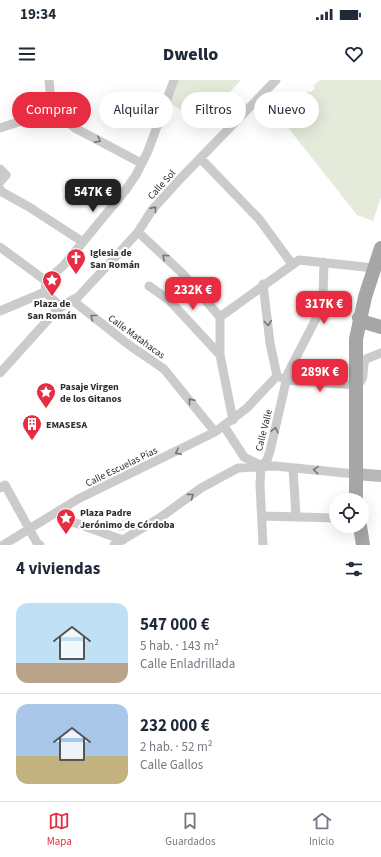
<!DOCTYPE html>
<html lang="es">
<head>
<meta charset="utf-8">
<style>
  :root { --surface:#fff; --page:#f6f6f7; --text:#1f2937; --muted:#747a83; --line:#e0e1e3; --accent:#e82c41 }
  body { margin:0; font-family:"Source Sans 3",sans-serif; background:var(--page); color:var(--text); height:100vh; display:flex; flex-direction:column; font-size:15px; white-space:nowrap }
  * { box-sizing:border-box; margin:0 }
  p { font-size:13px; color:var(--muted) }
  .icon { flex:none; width:22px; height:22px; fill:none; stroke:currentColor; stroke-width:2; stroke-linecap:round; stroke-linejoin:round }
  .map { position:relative; height:465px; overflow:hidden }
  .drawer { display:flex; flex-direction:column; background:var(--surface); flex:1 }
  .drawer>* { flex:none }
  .top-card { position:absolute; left:12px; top:12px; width:357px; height:36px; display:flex; gap:8px }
  .controls { position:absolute; left:329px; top:413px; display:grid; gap:8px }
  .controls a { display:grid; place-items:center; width:40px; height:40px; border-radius:50%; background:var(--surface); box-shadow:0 4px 16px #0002; font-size:20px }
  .price { position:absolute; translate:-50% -34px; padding:0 9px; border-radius:8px; background:var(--accent); color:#fff; font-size:13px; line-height:26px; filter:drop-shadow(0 1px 2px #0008) }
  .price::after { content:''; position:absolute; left:50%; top:24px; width:12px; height:9px; margin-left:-6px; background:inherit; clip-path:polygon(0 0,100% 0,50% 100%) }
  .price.selected { background:#222; color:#fff }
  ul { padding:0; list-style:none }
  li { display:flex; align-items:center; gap:12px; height:100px; padding:0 16px }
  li+li { border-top:1px solid var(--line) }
  li span { display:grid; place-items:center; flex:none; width:112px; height:80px; border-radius:12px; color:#555 }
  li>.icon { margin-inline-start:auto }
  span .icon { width:48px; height:48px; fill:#fffc; stroke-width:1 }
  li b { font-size:17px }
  h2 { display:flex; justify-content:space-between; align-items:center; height:48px; padding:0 16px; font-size:17px }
  .chip { padding:0 14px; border-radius:18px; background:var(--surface); box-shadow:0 4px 16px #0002; font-size:14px; line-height:36px }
  .chip.selected { background:var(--accent); color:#fff }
  .status { display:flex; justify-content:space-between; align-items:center; height:28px; padding:0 20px; background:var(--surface); direction:ltr }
  .status svg { height:11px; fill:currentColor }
  header { display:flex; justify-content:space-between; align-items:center; height:52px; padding:0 16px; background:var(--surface); font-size:18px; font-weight:800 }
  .dock { display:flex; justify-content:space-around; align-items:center; height:56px; border-top:1px solid var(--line); background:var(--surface); font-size:11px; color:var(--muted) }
  .dock a { display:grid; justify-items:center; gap:2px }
  .dock .selected { color:var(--accent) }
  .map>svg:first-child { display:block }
  .green { fill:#e4ebdb }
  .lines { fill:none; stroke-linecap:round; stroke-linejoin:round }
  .street { stroke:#cbcbcb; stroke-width:9 }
  .secondary { stroke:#b8b8b8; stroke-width:12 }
  .primary { stroke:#a6a6a6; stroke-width:14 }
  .oneway { stroke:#757575 }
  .labels { text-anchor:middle; stroke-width:4; stroke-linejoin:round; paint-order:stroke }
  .street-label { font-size:10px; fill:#2e2e2e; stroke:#fff }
  .poi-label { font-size:10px; font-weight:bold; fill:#2e2e2e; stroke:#fff; text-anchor:start }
</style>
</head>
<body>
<div class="status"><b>19:34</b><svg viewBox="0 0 49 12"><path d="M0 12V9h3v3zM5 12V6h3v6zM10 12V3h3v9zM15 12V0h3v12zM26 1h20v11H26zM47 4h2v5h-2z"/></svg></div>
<header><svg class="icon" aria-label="menu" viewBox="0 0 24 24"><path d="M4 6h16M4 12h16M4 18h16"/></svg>Dwello<svg class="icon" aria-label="heart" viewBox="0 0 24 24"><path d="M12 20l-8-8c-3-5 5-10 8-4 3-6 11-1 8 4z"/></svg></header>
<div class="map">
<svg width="381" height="465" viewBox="0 0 381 465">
  <rect width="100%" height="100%" fill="#fff"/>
  <path class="green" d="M177,0H241L218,25L198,42L169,22Z
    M320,0H381V117L373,141L357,135L286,45L308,11L311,12L315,8L313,6Z
    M127,438L131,439L135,446C128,451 119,453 111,448Z"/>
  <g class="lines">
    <path class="street" d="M49,0L52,31
      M0,48L52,31L75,48L141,83
      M200,78L259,139L292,184
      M0,89L6,95L0,102
      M0,109L2,112L29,127L83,162
      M138,152L182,193L220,237V275
      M0,167L46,201
      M46,201L64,185L125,111L136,95L148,71L174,0
      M263,204L270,263L277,296
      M149,206L169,220L220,275L233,340
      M45,212L61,227
      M72,220L129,265L164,289L215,352
      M0,231L45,212L46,201
      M220,237L299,180L374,188
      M0,293L54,233L65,224L78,217L118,174L138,152L152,130L181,98L276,0
      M282,298L286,300L355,305C368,301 360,288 366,279L381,273
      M224,346L244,377L260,385
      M261,386L267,380L270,371L288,293L320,231L323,215L324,182
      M261,386L260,405L263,465
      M293,388L296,436
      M0,408L5,405L37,463L40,465
      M60,432L70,441L123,460
      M262,436L336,438
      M3,465L78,419L215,352L247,328L277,296
      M114,465L161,437L201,408L238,388L275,386L355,394"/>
    <path class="secondary" d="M355,394L381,396"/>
    <path class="primary" d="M359,238L364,242L381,247
      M356,420V259L365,217L381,168
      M360,446L363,465"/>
  </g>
  <defs><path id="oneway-chevron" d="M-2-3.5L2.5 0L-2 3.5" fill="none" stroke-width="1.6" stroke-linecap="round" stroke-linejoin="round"/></defs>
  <g class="oneway">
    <use href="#oneway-chevron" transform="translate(98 60) rotate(29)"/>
    <use href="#oneway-chevron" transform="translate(154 129) rotate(-51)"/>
    <use href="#oneway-chevron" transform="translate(165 177) rotate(-137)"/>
    <use href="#oneway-chevron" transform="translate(93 237) rotate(-142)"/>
    <use href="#oneway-chevron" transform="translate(268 243) rotate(83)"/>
    <use href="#oneway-chevron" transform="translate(191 321) rotate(-129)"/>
    <use href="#oneway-chevron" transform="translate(275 350) rotate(-77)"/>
    <use href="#oneway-chevron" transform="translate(178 372) rotate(154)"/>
    <use href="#oneway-chevron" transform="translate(316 390) rotate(-175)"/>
    <use href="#oneway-chevron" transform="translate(191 416) rotate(-36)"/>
  </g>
  <defs>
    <symbol id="church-pin" viewBox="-11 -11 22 30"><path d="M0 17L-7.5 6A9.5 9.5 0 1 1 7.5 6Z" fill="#e82c41" stroke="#fff"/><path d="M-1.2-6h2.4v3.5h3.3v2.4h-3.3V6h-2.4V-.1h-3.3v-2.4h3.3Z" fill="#fff"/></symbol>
    <symbol id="sight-pin" viewBox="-11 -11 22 30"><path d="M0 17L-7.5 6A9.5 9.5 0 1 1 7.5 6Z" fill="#e82c41" stroke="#fff"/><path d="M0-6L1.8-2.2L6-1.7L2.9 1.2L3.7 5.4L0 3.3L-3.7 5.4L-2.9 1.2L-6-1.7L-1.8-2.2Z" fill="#fff"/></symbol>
    <symbol id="building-pin" viewBox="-11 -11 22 30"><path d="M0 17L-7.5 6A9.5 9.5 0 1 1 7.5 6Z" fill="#e82c41" stroke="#fff"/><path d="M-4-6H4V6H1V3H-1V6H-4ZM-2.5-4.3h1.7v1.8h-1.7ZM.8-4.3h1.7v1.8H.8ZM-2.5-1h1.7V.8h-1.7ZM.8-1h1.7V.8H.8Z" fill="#fff"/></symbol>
  </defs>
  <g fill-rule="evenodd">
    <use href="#church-pin" x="65" y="167" width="22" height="30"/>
    <use href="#sight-pin" x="41" y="189" width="22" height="30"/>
    <use href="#sight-pin" x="35" y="301" width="22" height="30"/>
    <use href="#building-pin" x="21" y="333" width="22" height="30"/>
    <use href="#sight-pin" x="55" y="427" width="22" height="30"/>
  </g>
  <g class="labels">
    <g class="street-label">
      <text transform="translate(161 104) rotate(-48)" y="4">Calle Sol</text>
      <text transform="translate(137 256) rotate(36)" y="4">Calle Matahacas</text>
      <text transform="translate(263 350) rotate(-76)" y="4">Calle Valle</text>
      <text transform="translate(121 386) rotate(-26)" y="4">Calle Escuelas Pías</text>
    </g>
    <g class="poi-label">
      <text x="90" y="176">Iglesia de<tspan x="90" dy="12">San Román</tspan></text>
      <text x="52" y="227" text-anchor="middle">Plaza de<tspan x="52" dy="12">San Román</tspan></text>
      <text x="60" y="310">Pasaje Virgen<tspan x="60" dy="12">de los Gitanos</tspan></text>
      <text x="46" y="348">EMASESA</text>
      <text x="80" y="436">Plaza Padre<tspan x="80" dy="12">Jerónimo de Córdoba</tspan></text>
    </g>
  </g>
</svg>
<div class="controls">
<a><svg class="icon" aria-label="locate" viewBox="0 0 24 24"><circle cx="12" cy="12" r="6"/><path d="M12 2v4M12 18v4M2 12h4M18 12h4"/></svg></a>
</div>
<b class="price selected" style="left:93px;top:133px">547K €</b>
<b class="price" style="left:193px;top:231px">232K €</b>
<b class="price" style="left:324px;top:245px">317K €</b>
<b class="price" style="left:320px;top:313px">289K €</b>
<div class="top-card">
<a class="chip selected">Comprar</a>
<a class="chip">Alquilar</a>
<a class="chip">Filtros</a>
<a class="chip">Nuevo</a>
</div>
</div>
<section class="drawer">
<h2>4 viviendas<svg class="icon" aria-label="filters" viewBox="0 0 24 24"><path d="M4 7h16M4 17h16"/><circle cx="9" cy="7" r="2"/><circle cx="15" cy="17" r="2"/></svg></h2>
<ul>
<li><span style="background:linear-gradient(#bfe0f5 75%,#b9a48a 0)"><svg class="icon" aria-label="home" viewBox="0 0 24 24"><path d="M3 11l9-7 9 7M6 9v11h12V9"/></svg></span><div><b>547 000 €</b><p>5 hab. · 143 m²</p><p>Calle Enladrillada</p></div></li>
<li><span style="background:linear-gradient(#a9c7e8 65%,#c2b280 0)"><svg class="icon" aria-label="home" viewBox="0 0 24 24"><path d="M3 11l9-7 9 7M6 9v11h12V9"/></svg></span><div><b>232 000 €</b><p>2 hab. · 52 m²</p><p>Calle Gallos</p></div></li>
</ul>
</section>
<nav class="dock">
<a class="selected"><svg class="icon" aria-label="map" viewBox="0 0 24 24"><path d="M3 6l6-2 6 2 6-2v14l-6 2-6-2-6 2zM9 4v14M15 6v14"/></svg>Mapa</a>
<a><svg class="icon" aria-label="saved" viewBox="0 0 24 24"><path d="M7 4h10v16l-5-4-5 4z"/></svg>Guardados</a>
<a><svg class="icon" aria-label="home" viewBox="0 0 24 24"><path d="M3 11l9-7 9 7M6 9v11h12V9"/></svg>Inicio</a>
</nav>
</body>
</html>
